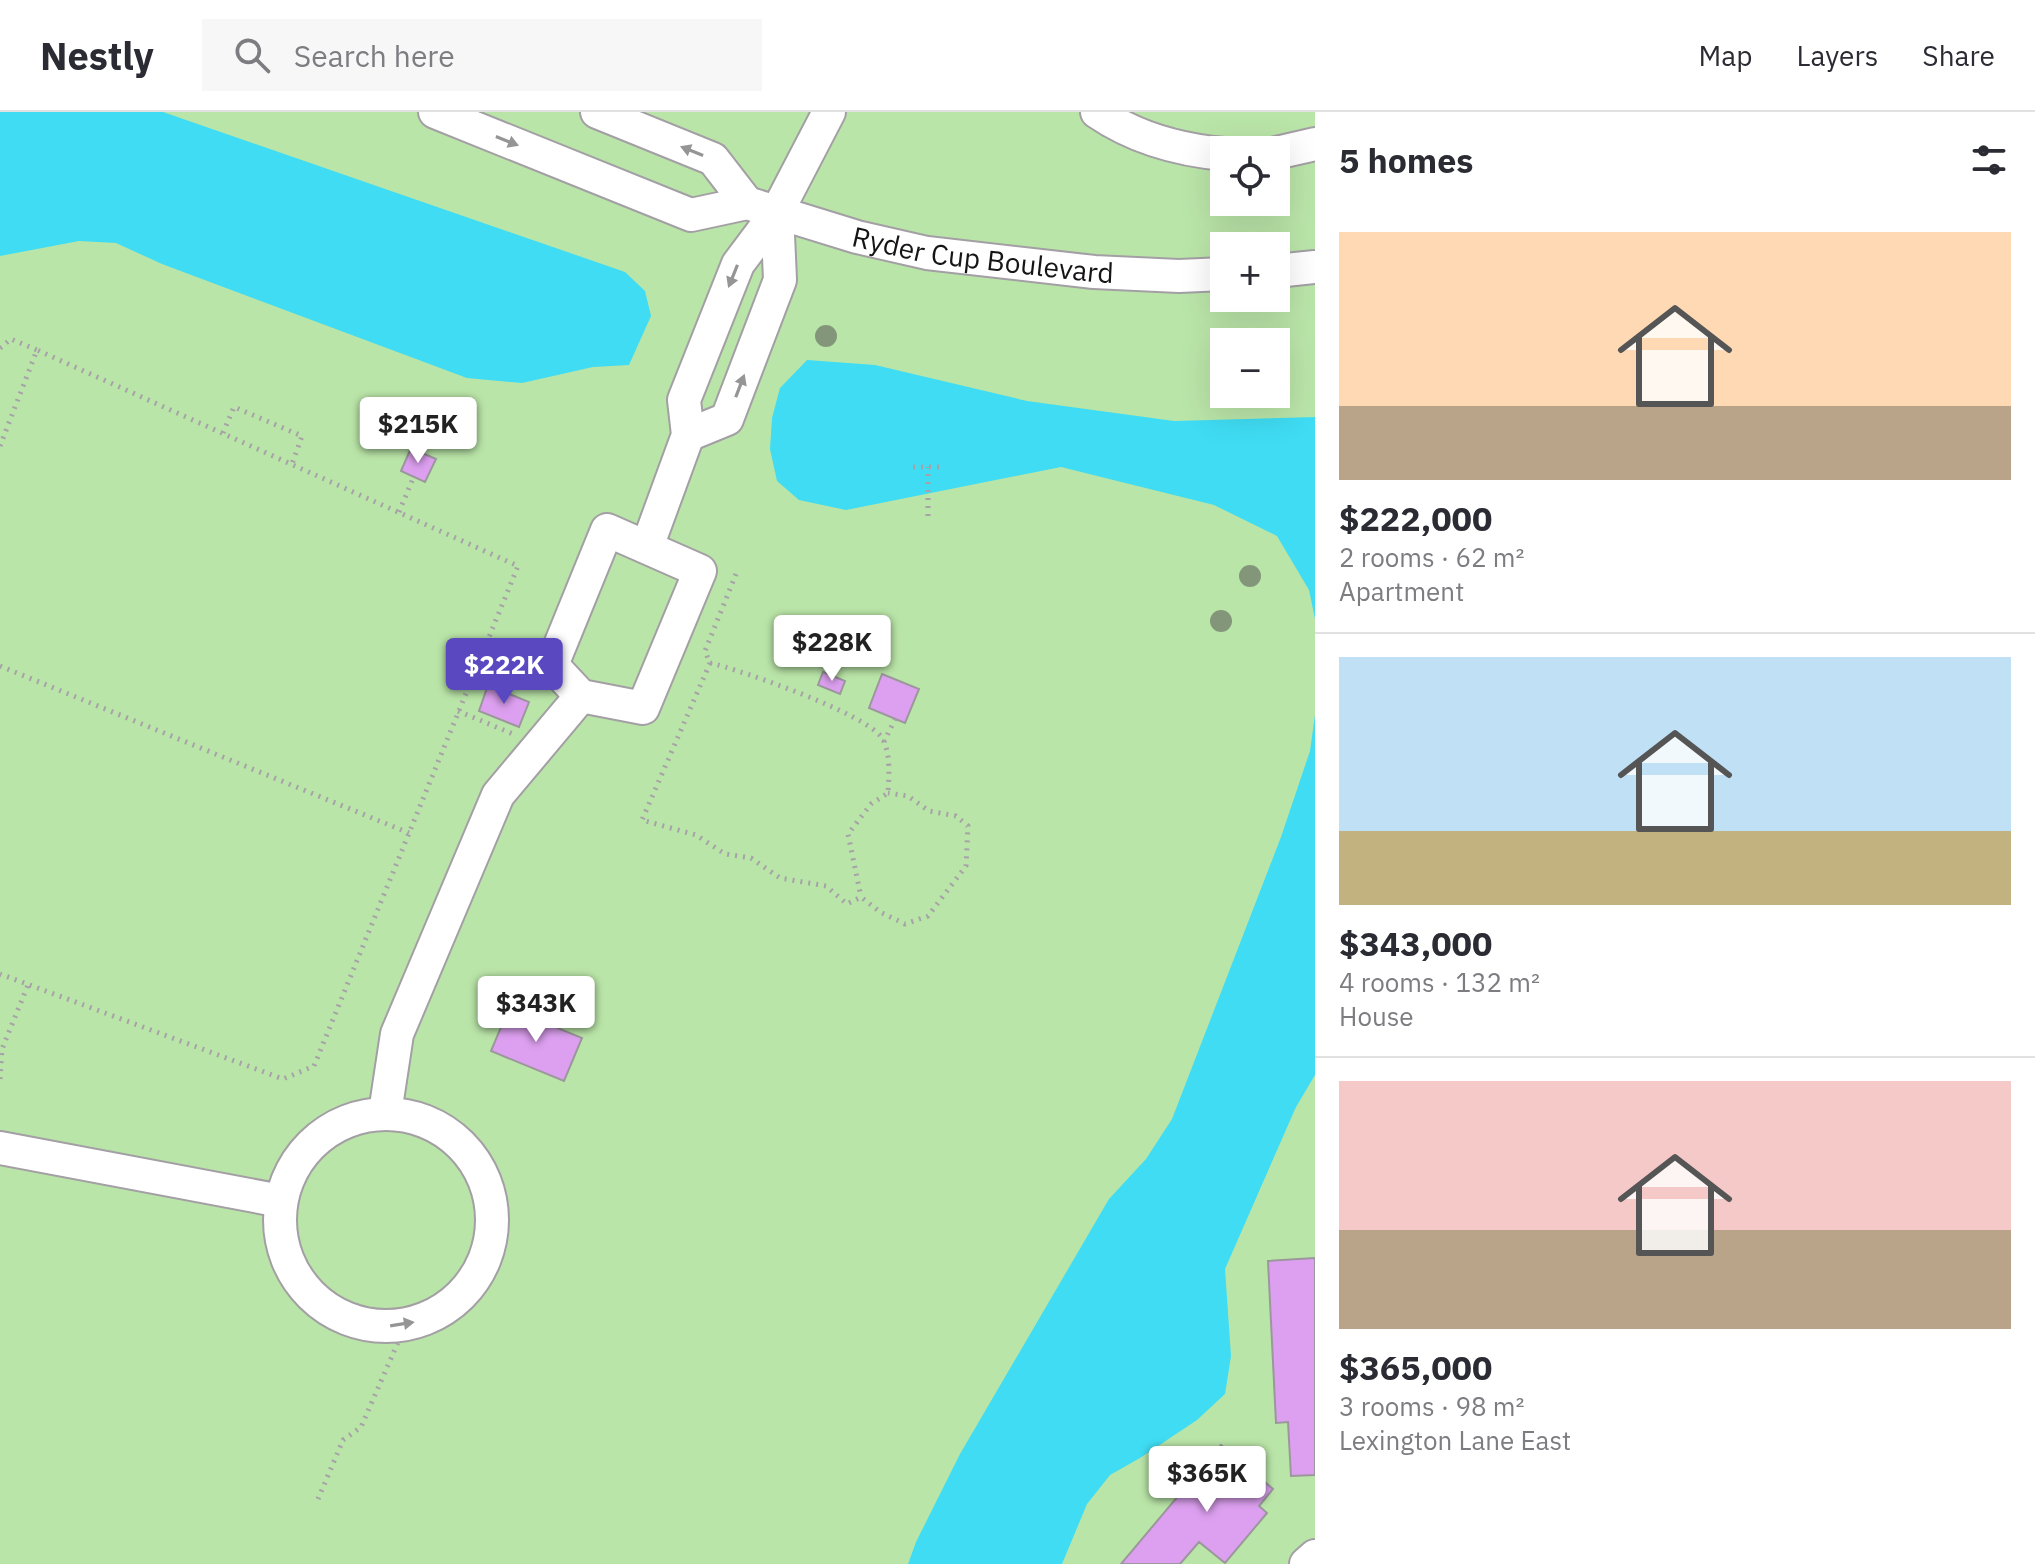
<!DOCTYPE html>
<html lang="en">
<head>
<meta charset="utf-8">
<style>
  :root { --surface:#fff; --page:#f7f7f7; --text:#2b2b33; --muted:#7c7c81; --line:#e1e1e2; --accent:#5948c0 }
  body { margin:0; font-family:"IBM Plex Sans",sans-serif; background:var(--page); color:var(--text); height:100vh; display:flex; flex-direction:column; font-size:30px; white-space:nowrap }
  * { box-sizing:border-box; margin:0 }
  p { font-size:26px; color:var(--muted) }
  .icon { flex:none; width:44px; height:44px; fill:none; stroke:currentColor; stroke-width:2; stroke-linecap:round; stroke-linejoin:round }
  .map { position:relative; flex:1; overflow:hidden }
  .drawer { display:flex; flex-direction:column; background:var(--surface); width:720px }
  .drawer>* { flex:none }
  .tools { position:absolute; left:1210px; top:24px; display:grid; gap:16px }
  .tools a { display:grid; place-items:center; width:80px; height:80px; border-radius:0px; background:var(--surface); box-shadow:0 8px 32px #0002; font-size:40px }
  .price { position:absolute; translate:-50% -68px; padding:0 18px; border-radius:8px; background:#fff; color:#222; font-size:26px; line-height:52px; filter:drop-shadow(0 2px 4px #0008) }
  .price::after { content:''; position:absolute; left:50%; top:48px; width:24px; height:18px; margin-left:-12px; background:inherit; clip-path:polygon(0 0,100% 0,50% 100%) }
  .price.on { background:var(--accent); color:#fff }
  ul { padding:0; list-style:none }
  li { display:grid; align-content:center; gap:16px; height:424px; padding:0 24px }
  li+li { border-top:2px solid var(--line) }
  li span { display:grid; place-items:center; height:248px; border-radius:0px; color:#555 }
  li>.icon { margin-inline-start:auto }
  span .icon { width:144px; height:144px; fill:#fffc; stroke-width:1 }
  li b { font-size:34px }
  h2 { display:flex; justify-content:space-between; align-items:center; height:96px; padding:0 24px; font-size:34px }
  header { display:flex; align-items:center; gap:48px; box-sizing:border-box; height:112px; padding:0 40px; background:var(--surface); border-bottom:2px solid var(--line) }
  header strong { font-size:38px }
  nav { display:flex; gap:44px; margin-inline-start:auto; font-size:28px }
  .search { width:560px; height:72px; background:var(--page); display:flex; align-items:center; gap:20px; box-sizing:border-box; padding:0 28px; border-radius:0px; color:var(--muted); font-size:30px }
  main { display:flex; flex:1; min-height:0 }
  .map>svg:first-child { display:block }
  .green { fill:#bae5a8; fill-rule:evenodd }
  .water { fill:#3fdcf3 }
  .building { fill:#dda0f0; stroke:#9b979c; stroke-width:2 }
  .lines { fill:none; stroke-linecap:round; stroke-linejoin:round }
  .minor-casing { stroke:#a39fa4; stroke-width:36 }
  .path { stroke:#a6a2a7; stroke-width:5; stroke-dasharray:2 6; stroke-linecap:butt }
  .minor { stroke:#fff; stroke-width:32 }
  .tree { fill:#84967a }
  .oneway { fill:#969596 }
  .labels { text-anchor:middle; stroke-width:7; stroke-linejoin:round; paint-order:stroke }
  .street-label { font-size:28px; fill:#161416; stroke:#fbf6fd }
</style>
</head>
<body>
<header>
<strong>Nestly</strong>
<div class="search"><svg class="icon" aria-label="search" viewBox="0 0 24 24"><circle cx="10" cy="10" r="6"/><path d="M15 15l6 6"/></svg>Search here</div>
<nav><a>Map</a><a>Layers</a><a>Share</a></nav>
</header>
<main>
<div class="map">
<svg width="1315" height="1452" viewBox="0 0 1315 1452">
  <rect width="100%" height="100%" fill="#eee9ef"/>
  <path class="green" d="M0,0H1315V1452H0ZM1224,38H1276V90H1224ZM1224,134H1276V186H1224ZM1224,230H1276V282H1224Z"/>
  <path class="water" d="M0,0H163L625,160L645,179L651,204L629,253L593,255L522,271L467,266L162,152L116,131L79,129L0,144Z
    M807,248L875,253L1027,289L1174,309L1315,305V507L1309,478L1277,424L1214,393L1061,355L846,398L799,388L777,369L770,337L772,306L780,276Z
    M1315,603V963L1296,995L1225,1157L1231,1244L1225,1282L1197,1308L1140,1346L1110,1363L1087,1392L1062,1452H908L916,1430L960,1342L1109,1087L1146,1047L1172,1007L1281,725L1310,639Z"/>
  <path class="building" d="M411,336L436,347L425,370L401,359Z
    M823,560L845,569L840,582L818,573Z
    M882,562L919,577L905,611L869,596Z
    M488,573L529,590L519,615L479,599Z
    M509,896L582,926L564,969L491,939Z
    M1315,1146V1363L1291,1364L1288,1310L1276,1311L1268,1149Z
    M1221,1333L1273,1377L1259,1394L1267,1401L1225,1451L1199,1430L1180,1452H1121Z"/>
  <g class="lines">
    <defs>
      <g id="minor">
        <path id="s1" d="M435,0L691,103L747,91L857,125L927,141L1094,160L1179,164L1224,162"/>
        <path d="M597,0L713,47L747,91"/>
        <path d="M1097,0C1135,26 1179,38 1224,42"/>
        <path d="M1276,41L1315,32"/>
        <path d="M1276,159L1315,155"/>
        <path d="M688,323L727,307L780,168L777,100"/>
        <path d="M607,418L700,459L643,596L581,584L552,553Z"/>
        <path d="M647,435L688,323L684,288L738,152L777,100L829,0"/>
        <path d="M385,1001L397,922L498,683L581,584"/>
        <circle cx="386" cy="1108" r="106"/>
        <path d="M0,1036L281,1089"/>
        <path d="M1306,1452L1315,1444"/>
      </g>
    </defs>
    <use href="#minor" class="minor-casing"/>
    <path class="path" d="M0,236L11,227L37,238
      M223,321L234,295L302,324L292,352
      M0,334L37,238L518,454L314,954L283,967L0,862
      M913,355H943
      M399,400L414,364
      M928,404V355
      M736,462L705,539L710,551L642,708L696,723L725,742L751,746L780,766L826,774L847,792L861,785L880,800L905,812L928,804L966,754L968,714L956,704L929,699L908,684L888,681
      M710,551C741,558 867,602 882,626C891,641 889,664 888,681L871,692L848,722L861,785
      M0,554L409,721
      M458,599L513,622
      M884,630L895,607
      M0,967L2,937L28,873
      M318,1387L343,1328L361,1315L406,1212"/>
    <use href="#minor" class="minor"/>
  </g>
  <g class="tree">
    <circle cx="826" cy="224" r="11"/>
    <circle cx="1250" cy="464" r="11"/>
    <circle cx="1221" cy="509" r="11"/>
  </g>
  <defs><path id="oneway-solid" d="M-6-.8H1V-3.2L6.5 0L1 3.2V.8H-6Z" transform="scale(2)"/></defs>
  <g class="oneway">
    <use href="#oneway-solid" transform="translate(507 29) rotate(22)"/>
    <use href="#oneway-solid" transform="translate(692 39) rotate(-158)"/>
    <use href="#oneway-solid" transform="translate(733 164) rotate(112)"/>
    <use href="#oneway-solid" transform="translate(740 274) rotate(-69)"/>
    <use href="#oneway-solid" transform="translate(402 1212) rotate(-9)"/>
  </g>
  <g class="labels">
    <g class="street-label">
      <text dy="10" stroke="none"><textPath href="#s1" startOffset="576">Ryder Cup Boulevard</textPath></text>
    </g>
  </g>
</svg>
<div class="tools">
<a><svg class="icon" aria-label="locate" viewBox="0 0 24 24"><circle cx="12" cy="12" r="6"/><path d="M12 2v4M12 18v4M2 12h4M18 12h4"/></svg></a>
<a>+</a>
<a>−</a>
</div>
<b class="price" style="left:418px;top:353px">$215K</b>
<b class="price" style="left:832px;top:571px">$228K</b>
<b class="price on" style="left:504px;top:594px">$222K</b>
<b class="price" style="left:536px;top:932px">$343K</b>
<b class="price" style="left:1207px;top:1402px">$365K</b>
</div>
<section class="drawer">
<h2>5 homes<svg class="icon" aria-label="filters" viewBox="0 0 24 24"><path d="M4 7h16M4 17h16"/><circle cx="9" cy="7" r="2"/><circle cx="15" cy="17" r="2"/></svg></h2>
<ul>
<li><span style="background:linear-gradient(#ffd9b3 70%,#b9a48a 0)"><svg class="icon" aria-label="home" viewBox="0 0 24 24"><path d="M3 11l9-7 9 7M6 9v11h12V9"/></svg></span><div><b>$222,000</b><p>2 rooms · 62 m²</p><p>Apartment</p></div></li>
<li><span style="background:linear-gradient(#bfe0f5 70%,#c2b280 0)"><svg class="icon" aria-label="home" viewBox="0 0 24 24"><path d="M3 11l9-7 9 7M6 9v11h12V9"/></svg></span><div><b>$343,000</b><p>4 rooms · 132 m²</p><p>House</p></div></li>
<li><span style="background:linear-gradient(#f6c9c9 60%,#b9a48a 0)"><svg class="icon" aria-label="home" viewBox="0 0 24 24"><path d="M3 11l9-7 9 7M6 9v11h12V9"/></svg></span><div><b>$365,000</b><p>3 rooms · 98 m²</p><p>Lexington Lane East</p></div></li>
</ul>
</section>
</main>
</body>
</html>
